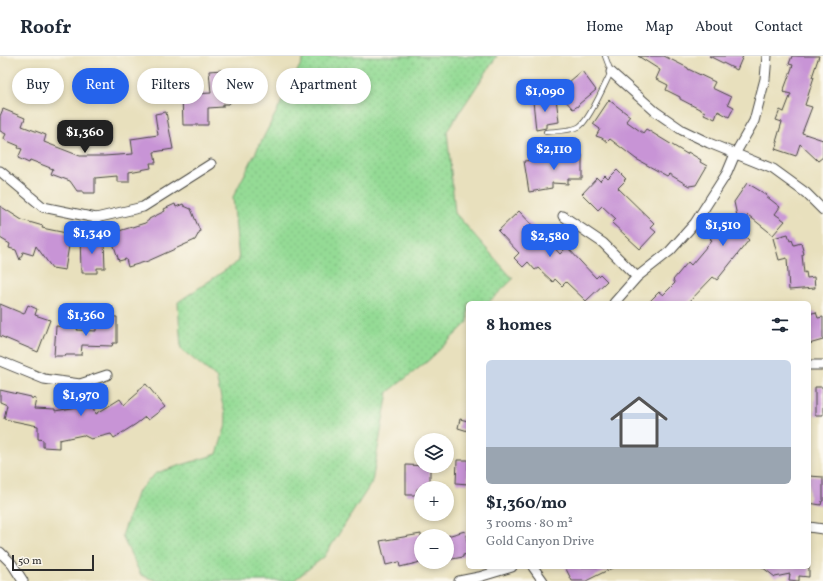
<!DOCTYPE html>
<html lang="en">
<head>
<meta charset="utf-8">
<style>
  :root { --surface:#fff; --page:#f6f6f7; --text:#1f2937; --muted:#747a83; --line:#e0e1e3; --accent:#2563eb }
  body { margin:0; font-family:Vollkorn,serif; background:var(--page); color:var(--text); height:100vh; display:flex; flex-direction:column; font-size:15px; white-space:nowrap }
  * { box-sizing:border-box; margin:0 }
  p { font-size:13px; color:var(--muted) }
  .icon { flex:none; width:22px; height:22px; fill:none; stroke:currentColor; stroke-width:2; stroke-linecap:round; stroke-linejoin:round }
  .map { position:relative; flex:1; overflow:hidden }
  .details { position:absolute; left:466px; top:245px; width:345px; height:268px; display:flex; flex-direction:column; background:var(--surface); border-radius:6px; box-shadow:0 2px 6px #0003 }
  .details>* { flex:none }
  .top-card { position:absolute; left:12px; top:12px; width:380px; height:36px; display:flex; gap:8px }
  .controls { position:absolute; left:414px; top:377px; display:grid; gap:8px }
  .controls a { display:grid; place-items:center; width:40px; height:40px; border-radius:50%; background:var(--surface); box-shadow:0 2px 6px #0003; font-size:20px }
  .scale { position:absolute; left:12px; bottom:10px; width:82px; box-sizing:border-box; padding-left:4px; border:2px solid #2b2b2b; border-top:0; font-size:11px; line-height:14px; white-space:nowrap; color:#2b2b2b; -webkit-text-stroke:3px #fbf7ec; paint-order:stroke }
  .price { position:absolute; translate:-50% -34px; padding:0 9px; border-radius:8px; background:var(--accent); color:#fff; font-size:13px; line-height:26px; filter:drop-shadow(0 1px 2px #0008) }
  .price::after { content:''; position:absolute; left:50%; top:24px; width:12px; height:9px; margin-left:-6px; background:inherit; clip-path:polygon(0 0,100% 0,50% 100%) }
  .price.current { background:#222; color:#fff }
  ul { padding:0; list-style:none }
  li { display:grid; align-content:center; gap:8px; height:212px; padding:0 20px }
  li span { display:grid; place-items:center; height:124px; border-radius:6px; color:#555 }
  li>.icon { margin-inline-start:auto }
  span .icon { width:72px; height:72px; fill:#fffc; stroke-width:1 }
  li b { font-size:17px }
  h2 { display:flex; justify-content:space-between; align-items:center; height:48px; padding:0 20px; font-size:17px }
  .tag { padding:0 14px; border-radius:18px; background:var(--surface); box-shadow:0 2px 6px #0003; font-size:14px; line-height:36px }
  .tag.current { background:var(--accent); color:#fff }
  header { display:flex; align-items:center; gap:24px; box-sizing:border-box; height:56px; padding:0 20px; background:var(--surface); border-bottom:1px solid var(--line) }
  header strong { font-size:19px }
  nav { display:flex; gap:22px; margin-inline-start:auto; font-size:14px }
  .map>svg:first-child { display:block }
  .grass { fill:url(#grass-dots); stroke:#608360 }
  .building { fill:#c894d6 }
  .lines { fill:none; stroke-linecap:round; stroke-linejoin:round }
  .service-casing { stroke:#474641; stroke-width:6 }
  .minor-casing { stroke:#474641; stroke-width:11 }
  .service { stroke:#fff; stroke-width:4.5 }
  .minor { stroke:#fff; stroke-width:9 }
</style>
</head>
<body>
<header>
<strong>Roofr</strong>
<nav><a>Home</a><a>Map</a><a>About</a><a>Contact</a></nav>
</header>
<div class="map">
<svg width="823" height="525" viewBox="0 0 823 525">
  <defs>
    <pattern id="grass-dots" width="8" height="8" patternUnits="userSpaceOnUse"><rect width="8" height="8" fill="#94db95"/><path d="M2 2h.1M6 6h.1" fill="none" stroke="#80bc81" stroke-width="1.8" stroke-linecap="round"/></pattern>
  </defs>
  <rect width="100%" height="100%" fill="#fbf7ec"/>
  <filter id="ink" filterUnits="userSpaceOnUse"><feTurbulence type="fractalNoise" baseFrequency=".025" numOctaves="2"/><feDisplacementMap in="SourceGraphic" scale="8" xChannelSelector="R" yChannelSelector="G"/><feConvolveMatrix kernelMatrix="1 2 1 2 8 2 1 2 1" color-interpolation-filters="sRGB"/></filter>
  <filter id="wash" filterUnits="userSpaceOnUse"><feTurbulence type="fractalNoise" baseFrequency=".012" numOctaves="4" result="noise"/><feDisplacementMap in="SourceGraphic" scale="16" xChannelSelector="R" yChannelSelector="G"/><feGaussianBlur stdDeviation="0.9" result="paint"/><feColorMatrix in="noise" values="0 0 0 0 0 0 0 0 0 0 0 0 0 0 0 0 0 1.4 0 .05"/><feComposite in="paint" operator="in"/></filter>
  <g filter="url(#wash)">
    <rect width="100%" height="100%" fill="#e8e0bd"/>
    <path class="grass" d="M305,0H497L447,75L455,157L513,223L488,247H468V266L429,304L388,336L372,426L324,501L293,525H157L141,519L122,480L138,435L156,417L217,398L227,366L216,321L181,293L178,246L239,205L233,141Z"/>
    <g id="blocks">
      <path class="building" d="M638,0H664L688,12V13L715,26L712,32L731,41L728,48L734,51L729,61L718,55L715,63L704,58L705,56L680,43V41L666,34L668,29L656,23L660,14Z
        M709,0H743L737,14Z
        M792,0H819L812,21H814L805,49L812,51L802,77L823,84V101L818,105L800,88L796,100L775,93L778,86H776L782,66L776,64L780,54L784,56L791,38L783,36L793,9L789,8Z
        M222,14V22H230V31H235V41L229,48H223V51L208,52V69H183L182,39H183V33H191L195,38L211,37L209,15Z
        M582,15L596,34L579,48L578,50L573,53L562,41L571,40L563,31Z
        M556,42L559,66L546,68V72L536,74L533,45Z
        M609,44L630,60L626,65L643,77L646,73L687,98L688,96L701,104L700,106L707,110L696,129L689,130L669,118L667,120L636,103L610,83L607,86L602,82L596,80L600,73L593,68Z
        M3,53L25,62L22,70L46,79L44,86L80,100H104L133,98L131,83L158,79L155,58L166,56L173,93L154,96L156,107H150L151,112L129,116V126H117V120L95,122V137H83V135H77L70,125L51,118L53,113L30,104L29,107L18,102L22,93L18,92L19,90L5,84L4,82L6,78L0,75V60Z
        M567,92H576L575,98L582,99V123H568V128L552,127V132L529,136L524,105L559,101V98H567Z
        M617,114L626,123L624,124L625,125L618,132L654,167L650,171L656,176L640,193L612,167L616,163L602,150L598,154L582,138L597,122L600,125L605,120L608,123Z
        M747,127L767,139L766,140L780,151L775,158L785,165L773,179L748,159L738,174L749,184L717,224L713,221L688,247H648L659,236L663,239L675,227L673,224L688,206L691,209L712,184L710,183L717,175L721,179L737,160L734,146Z
        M175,148L176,151L183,148L184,150L191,153L200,175L195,184L148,205L128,211L126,203L119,205L111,181L119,178V175L145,167L149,164V163L165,155L164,153Z
        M0,150L22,164L43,170L42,172L71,178L65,214L52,212L36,190L33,199L23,196L20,204L16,194L9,192L10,188L0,182Z
        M519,155L534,171L531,175L545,190L549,186L560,198L567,191L596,222L600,218L607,225L586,245L566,226L562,230L555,223L553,226L538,212L535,214L528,206L523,211L514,202L519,197L498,175Z
        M788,178L790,185L792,184L794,189L801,187L804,198L802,199L804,217L806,216L807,222L814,221L815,232L789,234L787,202L779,204L773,182Z
        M80,179H90V185L104,184L105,212H97V217H82V213H81Z
        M0,248L24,258L28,249L37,253L35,259L50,264L38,296L0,280Z
        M816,256L818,262L823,261V284L809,288V258Z
        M96,260L117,261V287H113L112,290L82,289L81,299H66L65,300H54L56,270L78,272L77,274L96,275Z
        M146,328L165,351L148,364L145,361L136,368L114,382L111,378L91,383L83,379L59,384V392L43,391V384L38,383V370L4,363L7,349L0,346V334L31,341V342L36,343L34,353L55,354V356L88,350L89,351L94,350L96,358L120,343L124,349L139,336L137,335Z
        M815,331H823V359H815Z
        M460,363L468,365V375L458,372Z
        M457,404H468V428L456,427Z
        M406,409L430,410V432L417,433V439H406Z
        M809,420L823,421V445H822L821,449L809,447Z
        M465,475L468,490V498L463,499V501L447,504V480Z
        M421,478V506L400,511L399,506L386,509L380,485Z
        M565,511H614L586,525H572Z
        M762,511H809V521L799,520V525L789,524L790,518L775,521Z"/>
    </g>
  </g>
  <g filter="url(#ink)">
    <use href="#blocks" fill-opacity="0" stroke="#474641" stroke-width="1"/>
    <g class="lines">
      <defs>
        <path id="service" d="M546,76C554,75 574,75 580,70C590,63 605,28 611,16L605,0"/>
        <path id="minor" d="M611,16L656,56L682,74L709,87L773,113L806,137L823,154
          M0,115L43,151L96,162L143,151L211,108
          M563,160L603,187L637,221
          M614,247L637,221L670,195L695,167L727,117L735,98L754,65L765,23L767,0
          M0,305L44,323L80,328L107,319
          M809,309H823
          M809,471L823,473
          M0,496L12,508L23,525
          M533,511L543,525
          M459,525L479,521L512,511"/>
      </defs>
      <use href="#service" class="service-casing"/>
      <use href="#minor" class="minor-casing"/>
      <use href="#service" class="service"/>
      <use href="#minor" class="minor"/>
    </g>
  </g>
</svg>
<div class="controls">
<a><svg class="icon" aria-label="layers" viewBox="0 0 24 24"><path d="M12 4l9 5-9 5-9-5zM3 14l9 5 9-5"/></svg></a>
<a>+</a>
<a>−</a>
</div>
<div class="scale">50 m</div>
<b class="price" style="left:545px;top:57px">$1,090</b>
<b class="price current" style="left:85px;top:98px">$1,360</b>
<b class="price" style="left:554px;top:115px">$2,110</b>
<b class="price" style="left:723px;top:191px">$1,510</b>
<b class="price" style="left:92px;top:199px">$1,340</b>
<b class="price" style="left:550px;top:202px">$2,580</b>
<b class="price" style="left:86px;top:281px">$1,360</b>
<b class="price" style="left:81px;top:361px">$1,970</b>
<div class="top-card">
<a class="tag">Buy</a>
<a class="tag current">Rent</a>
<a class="tag">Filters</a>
<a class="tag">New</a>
<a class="tag">Apartment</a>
</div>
<section class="details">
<h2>8 homes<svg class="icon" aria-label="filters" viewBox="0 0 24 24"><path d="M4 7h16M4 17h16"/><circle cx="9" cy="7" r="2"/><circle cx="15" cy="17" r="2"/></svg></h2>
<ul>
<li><span style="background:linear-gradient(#c9d6e8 70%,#9aa5b1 0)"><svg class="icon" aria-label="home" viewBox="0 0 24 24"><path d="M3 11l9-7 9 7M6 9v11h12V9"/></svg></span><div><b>$1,360/mo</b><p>3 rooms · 80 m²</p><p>Gold Canyon Drive</p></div></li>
</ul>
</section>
</div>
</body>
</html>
